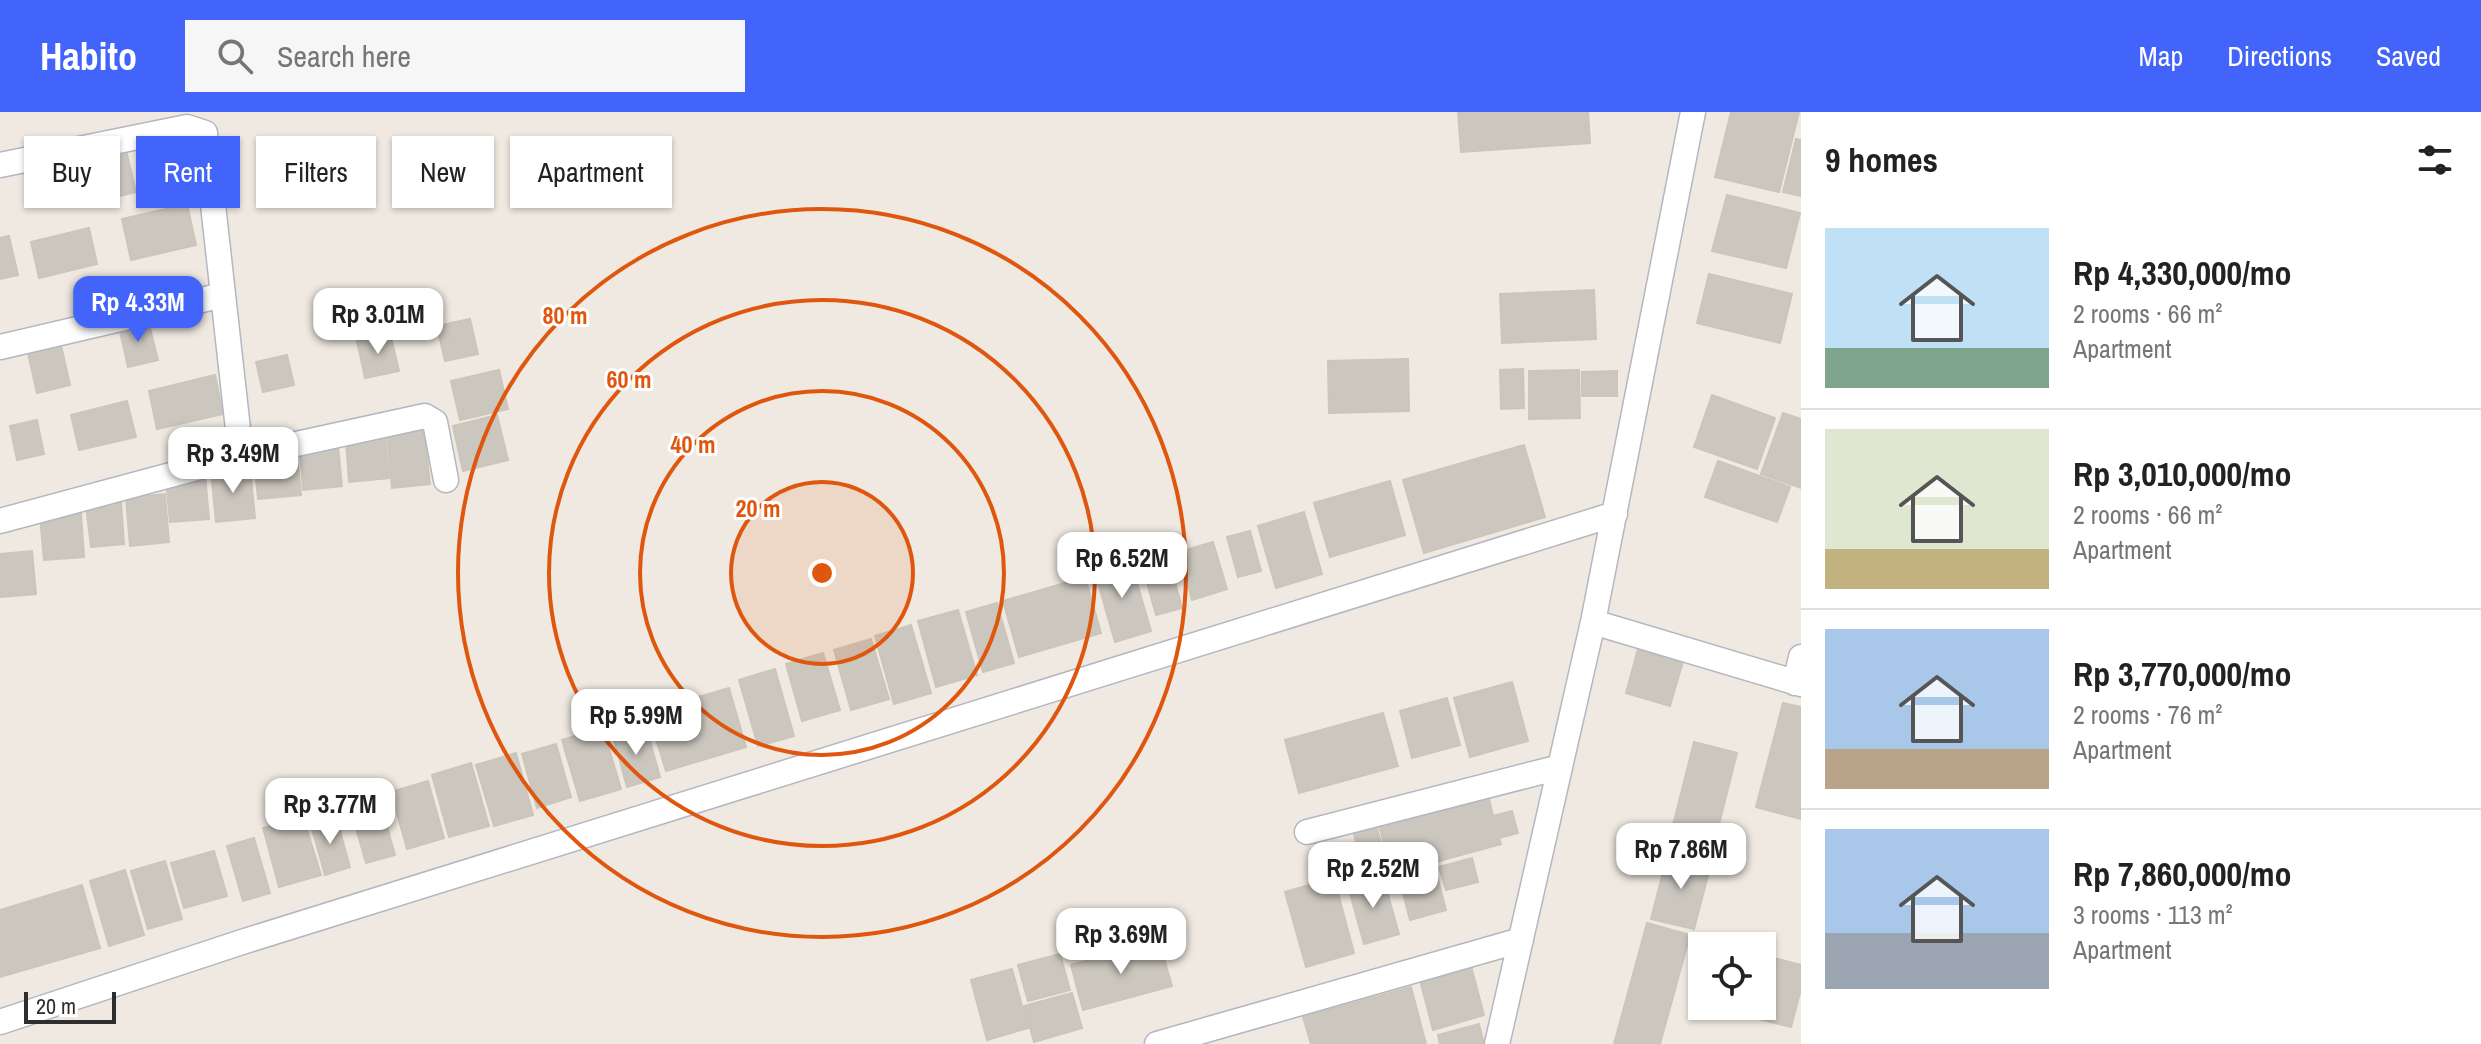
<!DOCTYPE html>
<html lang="en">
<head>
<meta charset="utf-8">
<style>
  :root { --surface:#fff; --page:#f6f6f6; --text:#222; --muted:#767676; --line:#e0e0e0; --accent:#4264fb }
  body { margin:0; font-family:"Archivo Narrow",sans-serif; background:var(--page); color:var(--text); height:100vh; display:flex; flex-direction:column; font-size:30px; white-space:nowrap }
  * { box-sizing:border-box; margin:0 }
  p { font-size:26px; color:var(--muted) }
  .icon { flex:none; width:44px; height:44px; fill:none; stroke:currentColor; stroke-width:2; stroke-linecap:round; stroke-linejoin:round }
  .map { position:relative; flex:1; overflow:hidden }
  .panel { display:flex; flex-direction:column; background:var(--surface); width:680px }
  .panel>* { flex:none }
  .guide { position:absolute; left:24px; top:24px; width:760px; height:72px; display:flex; gap:16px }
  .tools { position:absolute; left:1688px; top:820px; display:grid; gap:16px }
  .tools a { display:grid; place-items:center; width:88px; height:88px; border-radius:0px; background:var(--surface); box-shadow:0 2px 6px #0004; font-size:40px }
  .scale { position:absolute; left:24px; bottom:20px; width:92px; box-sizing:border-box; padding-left:8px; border:4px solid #2e2e2e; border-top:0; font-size:22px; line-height:28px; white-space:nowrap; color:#2e2e2e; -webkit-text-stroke:6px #fff; paint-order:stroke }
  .price { position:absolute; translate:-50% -68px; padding:0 18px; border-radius:16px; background:#fff; color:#222; font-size:26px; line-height:52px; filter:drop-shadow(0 2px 4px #0008) }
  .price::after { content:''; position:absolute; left:50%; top:48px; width:24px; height:18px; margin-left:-12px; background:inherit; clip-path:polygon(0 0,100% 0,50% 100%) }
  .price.active { background:var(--accent); color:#fff }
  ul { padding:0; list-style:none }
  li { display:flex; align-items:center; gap:24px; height:200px; padding:0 24px }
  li+li { border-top:2px solid var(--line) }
  li span { display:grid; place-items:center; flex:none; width:224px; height:160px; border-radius:0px; color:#555 }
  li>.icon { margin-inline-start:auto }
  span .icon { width:96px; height:96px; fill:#fffc; stroke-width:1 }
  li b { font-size:34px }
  h2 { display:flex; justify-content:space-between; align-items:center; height:96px; padding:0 24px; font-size:34px }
  .pill { padding:0 28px; border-radius:0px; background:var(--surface); box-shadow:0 2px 6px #0004; font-size:28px; line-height:72px }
  .pill.active { background:var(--accent); color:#fff }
  header { display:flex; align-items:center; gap:48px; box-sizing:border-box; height:112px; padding:0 40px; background:var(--accent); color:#fff }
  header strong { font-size:38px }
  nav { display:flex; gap:44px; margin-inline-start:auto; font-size:28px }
  .search { width:560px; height:72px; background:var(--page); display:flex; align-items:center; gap:20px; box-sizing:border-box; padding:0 28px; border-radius:0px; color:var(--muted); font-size:30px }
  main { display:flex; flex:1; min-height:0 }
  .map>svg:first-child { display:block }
  .building { fill:#cbc7bf; stroke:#cbc5ba; stroke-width:2 }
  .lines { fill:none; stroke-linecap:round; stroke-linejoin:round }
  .minor-casing { stroke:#b4b7c1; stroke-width:27 }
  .minor { stroke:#fff; stroke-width:24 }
  .ring { fill:none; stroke:#df570e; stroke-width:4 }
  .centre { fill:#df570e; stroke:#fff; stroke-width:4 }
  .ring-label { font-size:24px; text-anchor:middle; font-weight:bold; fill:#df570e; stroke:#fff; stroke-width:6; stroke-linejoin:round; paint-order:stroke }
</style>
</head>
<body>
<header>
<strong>Habito</strong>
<div class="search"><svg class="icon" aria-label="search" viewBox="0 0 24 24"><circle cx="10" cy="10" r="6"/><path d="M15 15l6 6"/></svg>Search here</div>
<nav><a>Map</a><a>Directions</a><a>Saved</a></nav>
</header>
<main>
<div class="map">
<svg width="1801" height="932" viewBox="0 0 1801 932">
  <rect width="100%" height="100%" fill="#efe9e1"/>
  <path class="building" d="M1458,0H1588L1590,31L1461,40Z
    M1731,0H1799L1779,80L1715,65Z
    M1796,27L1801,28V84L1783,80Z
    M172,32L181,72L152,78L143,39Z
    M127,42L136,80L74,95L65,56Z
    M1727,83L1800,101L1786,156L1712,139Z
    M187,92L196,133L131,148L122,107Z
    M89,116L97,152L39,166L31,130Z
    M9,124L18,163L0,167V126Z
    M1709,162L1792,182L1780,231L1697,211Z
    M1594,178L1596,227L1502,231L1500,182Z
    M470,207L478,242L445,249L437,214Z
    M148,208L158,248L128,255L119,215Z
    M390,221L399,259L365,266L357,229Z
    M60,229L70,273L37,281L27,237Z
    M287,243L294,273L263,280L256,250Z
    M1408,247L1409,299L1329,301L1328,249Z
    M1523,257L1524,296L1501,297L1500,258Z
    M499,258L508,297L460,308L451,269Z
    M1579,258L1580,306L1529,307V259Z
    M1617,259V284H1582V260Z
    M215,263L223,302L157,317L149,279Z
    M1712,283L1775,306L1757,357L1694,335Z
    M127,289L136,325L79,338L71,303Z
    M1783,301L1801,307V376L1761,362Z
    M497,303L508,348L463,359L453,314Z
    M37,308L44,342L17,348L10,314Z
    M424,317L430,372L392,376L387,321Z
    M385,325L389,366L349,370L346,329Z
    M1524,333L1545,405L1424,441L1403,368Z
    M338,334L342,374L303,378L300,338Z
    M297,342L301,383L258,387L254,346Z
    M1718,349L1790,375L1777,410L1705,385Z
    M250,356L255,406L216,410L211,359Z
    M205,363L209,407L170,410L166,367Z
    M1390,369L1405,423L1330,445L1314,391Z
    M165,382L169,430L130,434L126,386Z
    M121,389L124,432L91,435L86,393Z
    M1304,400L1322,462L1276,476L1258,414Z
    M81,401L84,445L44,448L40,405Z
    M1250,419L1261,459L1238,465L1227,425Z
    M1213,430L1227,477L1192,488L1179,440Z
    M32,439L36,482L1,485L0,442Z
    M1130,447L1151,519L1115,530L1094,457Z
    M1169,448L1182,496L1156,503L1143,456Z
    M1085,465L1101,521L1019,545L1003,489Z
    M997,491L1014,551L983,560L966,500Z
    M958,498L977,563L936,575L918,509Z
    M911,513L931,581L894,592L875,524Z
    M871,527L889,587L851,598L834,538Z
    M1639,533L1684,546L1670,594L1626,581Z
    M823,541L840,598L802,609L786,552Z
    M775,557L794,624L758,634L739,568Z
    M1512,570L1528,629L1470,645L1454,586Z
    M729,576L746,635L666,659L648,600Z
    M1447,586L1460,633L1412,646L1400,599Z
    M1783,591L1801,595V707L1756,695Z
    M1383,601L1398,654L1299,681L1285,628Z
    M646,615L660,665L627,675L613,624Z
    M603,616L621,677L580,689L562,628Z
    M1694,630L1737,641L1710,748L1667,737Z
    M556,632L571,685L537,696L522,642Z
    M516,641L533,703L494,714L476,653Z
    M471,651L489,714L449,725L432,663Z
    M428,669L444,726L407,737L391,680Z
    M1488,683L1493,704L1512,699L1518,721L1499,726L1501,732L1392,762L1379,713Z
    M381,693L395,743L366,751L352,702Z
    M303,705L321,763L279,775L263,716Z
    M336,705L350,755L325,763L311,713Z
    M1375,709L1383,739L1361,746L1352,716Z
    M254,726L270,781L243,789L227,734Z
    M214,739L227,784L184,796L171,751Z
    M1668,741L1711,752L1694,817L1651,807Z
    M1472,746L1478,770L1446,778L1439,755Z
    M165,749L182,807L148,817L131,759Z
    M1435,756L1446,798L1410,808L1399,766Z
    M125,758L144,823L109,834L90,769Z
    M1383,765L1399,822L1364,832L1348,774Z
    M1334,766L1354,841L1306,855L1285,780Z
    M82,773L100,836L0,865V798Z
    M1647,811L1690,823L1660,932H1614Z
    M1159,829L1172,874L1083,898L1071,853Z
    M1060,842L1070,878L1028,889L1018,853Z
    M1763,843L1801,853V877L1791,915L1747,904L1749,894H1762Z
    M1471,854L1484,903L1433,918L1420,868Z
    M1012,857L1028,916L987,928L971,868Z
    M1411,875L1426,932H1311L1303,905Z
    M1072,881L1082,916L1034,930L1024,894Z
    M1479,912L1484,932H1440L1438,923Z"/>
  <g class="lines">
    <defs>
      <path id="minor" d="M0,53L187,15L205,21L241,344
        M0,235L223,183
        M0,409L241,344L425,304L435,310L446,368
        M1593,510L1801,572
        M1795,571L1801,545
        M1307,720L1560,655
        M0,910L242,830L1615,402
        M1157,932L1521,828
        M1497,932L1593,510L1693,0"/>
    </defs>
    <use href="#minor" class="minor-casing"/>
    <use href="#minor" class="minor"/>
  </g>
  <circle cx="822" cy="461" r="91" fill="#df570e" fill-opacity=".12"/>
  <g class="ring">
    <circle cx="822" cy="461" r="91"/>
    <circle cx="822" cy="461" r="182"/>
    <circle cx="822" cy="461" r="273"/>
    <circle cx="822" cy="461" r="364"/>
  </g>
  <circle cx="822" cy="461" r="12" class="centre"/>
  <g class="ring-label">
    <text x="565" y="212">80 m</text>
    <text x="629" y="276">60 m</text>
    <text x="693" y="341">40 m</text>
    <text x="758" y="405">20 m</text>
  </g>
</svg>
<div class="tools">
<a><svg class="icon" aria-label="locate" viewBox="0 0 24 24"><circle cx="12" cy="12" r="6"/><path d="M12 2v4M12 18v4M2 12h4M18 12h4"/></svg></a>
</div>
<div class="scale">20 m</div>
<b class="price active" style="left:138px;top:232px">Rp 4.33M</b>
<b class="price" style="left:378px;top:244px">Rp 3.01M</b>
<b class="price" style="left:233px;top:383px">Rp 3.49M</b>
<b class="price" style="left:1122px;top:488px">Rp 6.52M</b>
<b class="price" style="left:636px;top:645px">Rp 5.99M</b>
<b class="price" style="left:330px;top:734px">Rp 3.77M</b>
<b class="price" style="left:1681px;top:779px">Rp 7.86M</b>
<b class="price" style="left:1373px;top:798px">Rp 2.52M</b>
<b class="price" style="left:1121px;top:864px">Rp 3.69M</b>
<div class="guide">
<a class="pill">Buy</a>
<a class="pill active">Rent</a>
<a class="pill">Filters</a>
<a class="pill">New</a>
<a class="pill">Apartment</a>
</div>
</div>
<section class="panel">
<h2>9 homes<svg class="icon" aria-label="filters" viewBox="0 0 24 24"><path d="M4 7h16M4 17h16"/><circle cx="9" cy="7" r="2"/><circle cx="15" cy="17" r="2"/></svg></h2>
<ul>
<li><span style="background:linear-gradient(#bfe0f5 75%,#7fa58c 0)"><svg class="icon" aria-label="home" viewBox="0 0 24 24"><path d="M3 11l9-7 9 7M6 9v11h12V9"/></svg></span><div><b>Rp 4,330,000/mo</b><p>2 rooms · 66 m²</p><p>Apartment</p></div></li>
<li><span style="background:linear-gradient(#dfe7d0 75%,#c2b280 0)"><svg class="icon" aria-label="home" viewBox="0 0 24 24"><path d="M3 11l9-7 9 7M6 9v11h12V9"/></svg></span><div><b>Rp 3,010,000/mo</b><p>2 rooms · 66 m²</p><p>Apartment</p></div></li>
<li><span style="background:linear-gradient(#a9c7e8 75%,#b9a48a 0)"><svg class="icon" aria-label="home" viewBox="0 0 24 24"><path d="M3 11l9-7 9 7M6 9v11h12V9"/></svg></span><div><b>Rp 3,770,000/mo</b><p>2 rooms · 76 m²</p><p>Apartment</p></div></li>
<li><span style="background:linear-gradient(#a9c7e8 65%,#9aa5b1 0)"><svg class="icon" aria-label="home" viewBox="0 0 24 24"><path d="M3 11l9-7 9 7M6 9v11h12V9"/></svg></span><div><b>Rp 7,860,000/mo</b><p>3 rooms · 113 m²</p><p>Apartment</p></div></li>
</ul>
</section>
</main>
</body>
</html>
